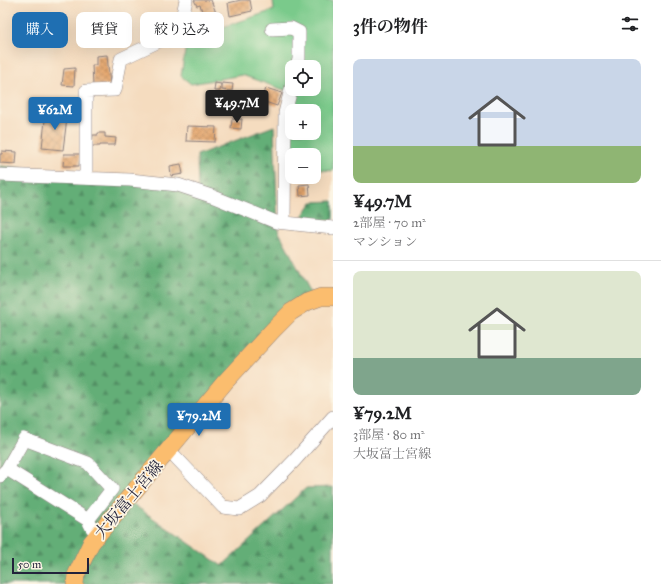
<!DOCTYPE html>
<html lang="ja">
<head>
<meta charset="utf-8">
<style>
  :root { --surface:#fff; --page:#f6f6f6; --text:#202124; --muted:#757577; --line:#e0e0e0; --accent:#1f6fb2 }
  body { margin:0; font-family:"IM FELL Great Primer","Noto Serif JP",serif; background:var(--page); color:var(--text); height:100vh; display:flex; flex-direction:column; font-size:15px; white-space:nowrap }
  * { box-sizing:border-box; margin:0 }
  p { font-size:13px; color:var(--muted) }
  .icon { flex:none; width:22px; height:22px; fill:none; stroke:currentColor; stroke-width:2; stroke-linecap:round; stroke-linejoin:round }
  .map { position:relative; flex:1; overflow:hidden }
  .drawer { display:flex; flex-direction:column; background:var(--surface); width:328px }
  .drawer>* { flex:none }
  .hud { position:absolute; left:12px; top:12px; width:261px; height:36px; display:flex; gap:8px }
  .buttons { position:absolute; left:285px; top:60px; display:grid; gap:8px }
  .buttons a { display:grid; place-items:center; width:36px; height:36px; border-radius:8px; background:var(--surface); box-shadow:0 4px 16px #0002; font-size:20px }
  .scale { position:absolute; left:12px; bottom:10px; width:77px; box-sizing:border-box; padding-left:4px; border:2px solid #22223b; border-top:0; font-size:11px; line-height:14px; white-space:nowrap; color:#22223b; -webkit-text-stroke:3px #fcf5e5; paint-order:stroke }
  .price { position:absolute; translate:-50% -34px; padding:0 9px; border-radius:4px; background:var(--accent); color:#fff; font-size:13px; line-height:26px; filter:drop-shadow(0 1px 2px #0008) }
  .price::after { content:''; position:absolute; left:50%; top:24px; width:12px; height:9px; margin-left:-6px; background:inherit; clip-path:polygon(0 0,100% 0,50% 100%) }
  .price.current { background:#222; color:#fff }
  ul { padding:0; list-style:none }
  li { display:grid; align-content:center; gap:8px; height:212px; padding:0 20px }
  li+li { border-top:1px solid var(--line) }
  li span { display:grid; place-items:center; height:124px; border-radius:8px; color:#555 }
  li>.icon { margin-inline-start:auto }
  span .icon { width:72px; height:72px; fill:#fffc; stroke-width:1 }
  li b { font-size:17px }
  h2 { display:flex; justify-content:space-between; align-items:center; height:48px; padding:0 20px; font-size:17px }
  .tag { padding:0 14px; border-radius:8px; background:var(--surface); box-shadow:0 4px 16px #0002; font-size:14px; line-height:36px }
  .tag.current { background:var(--accent); color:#fff }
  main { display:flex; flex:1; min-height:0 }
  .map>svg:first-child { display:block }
  .grass { fill:#7aca8b; stroke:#4e7663; fill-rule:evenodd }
  .forest { fill:url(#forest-firs); stroke:#426859 }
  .building { fill:url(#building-cross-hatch) }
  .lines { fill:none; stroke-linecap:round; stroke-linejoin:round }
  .minor-casing { stroke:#8c7f7d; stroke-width:14 }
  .major-casing { stroke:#8c7f7d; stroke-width:18 }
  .minor { stroke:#fff; stroke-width:13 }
  .major { stroke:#fbbd6e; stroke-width:17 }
  .labels { text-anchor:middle; stroke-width:3.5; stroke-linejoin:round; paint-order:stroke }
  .street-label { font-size:16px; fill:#22223b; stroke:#fcf5e5 }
</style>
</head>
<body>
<main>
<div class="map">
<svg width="333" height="584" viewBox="0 0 333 584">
  <defs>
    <pattern id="forest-firs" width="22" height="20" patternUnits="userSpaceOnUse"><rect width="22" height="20" fill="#63ae77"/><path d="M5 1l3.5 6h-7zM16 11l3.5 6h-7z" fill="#518d63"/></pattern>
    <pattern id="building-cross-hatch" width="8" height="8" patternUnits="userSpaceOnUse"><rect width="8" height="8" fill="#e4a66d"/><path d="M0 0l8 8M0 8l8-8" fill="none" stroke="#b8875b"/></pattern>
  </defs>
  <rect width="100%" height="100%" fill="#fcf5e5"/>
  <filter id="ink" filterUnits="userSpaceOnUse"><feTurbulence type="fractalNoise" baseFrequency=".025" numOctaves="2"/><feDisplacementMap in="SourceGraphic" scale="8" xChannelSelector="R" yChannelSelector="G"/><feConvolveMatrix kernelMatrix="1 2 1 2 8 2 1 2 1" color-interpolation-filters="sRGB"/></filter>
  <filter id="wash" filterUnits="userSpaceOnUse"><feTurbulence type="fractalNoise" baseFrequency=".012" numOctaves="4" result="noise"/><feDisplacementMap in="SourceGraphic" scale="16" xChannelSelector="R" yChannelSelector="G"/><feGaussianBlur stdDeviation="0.9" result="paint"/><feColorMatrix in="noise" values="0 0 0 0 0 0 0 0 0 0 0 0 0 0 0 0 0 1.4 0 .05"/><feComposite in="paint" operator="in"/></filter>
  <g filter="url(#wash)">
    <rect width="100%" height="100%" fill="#f5dcbf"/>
    <path class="grass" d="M273,0H333V171L314,169V155H292V166L284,165L290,92L242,75L191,84L181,76L187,39L274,10ZM292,67H314V89H292ZM292,111H314V133H292Z"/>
    <path class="forest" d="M274,126L278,230L311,293L127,500L222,566L306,488L333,487V584H0V166L136,181L198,191L197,155Z
      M333,201V220L314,221L303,215L312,202Z"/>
    <g id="blocks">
      <path class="building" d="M194,0H211L218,18L206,22L200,5L197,6Z
        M241,0H250L252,11L230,16L228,3Z
        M107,55L110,85L93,86L92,65H96V56Z
        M75,68L74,86L62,85L64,69Z
        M215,83L221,84L220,91H214Z
        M222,83L233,84L232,91L222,90Z
        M266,88L282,93L277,106L262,101Z
        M53,109L68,110L63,150L42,148L45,120L52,121Z
        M232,119H242L241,129L231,128Z
        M187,126L216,127L215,142L186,141Z
        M98,133H105V137L116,138L115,145H100V146H92L93,135H98Z
        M2,151L17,152L16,164L0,163V154H2Z
        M64,154H80L79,166H63Z
        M181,164L183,174L171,176L170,166Z
        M299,177H309V179L300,180Z
        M309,184L310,195L300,196L299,185Z"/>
    </g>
  </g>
  <g filter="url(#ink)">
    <use href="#blocks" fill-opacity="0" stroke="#8c7f7d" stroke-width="1"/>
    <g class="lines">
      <defs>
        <path id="minor" d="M272,29L291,28L299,32V59L297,67
          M0,175L130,180L178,185L214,197L276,222L333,228
          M86,178V91L115,90L121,59L172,35L181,23L186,0
          M284,223L285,113L292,85
          M169,450L223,507L239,509L260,496L295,460L333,417
          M7,469L24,439L88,463L112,489L88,520
          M0,476L7,469L88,520L92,528"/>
        <path id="major" d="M75,584L76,575L91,543L225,382L273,330L291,312L307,302L321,297H333"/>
      </defs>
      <use href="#minor" class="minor-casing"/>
      <use href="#major" class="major-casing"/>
      <use href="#minor" class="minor"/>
      <use href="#major" class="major"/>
    </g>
  </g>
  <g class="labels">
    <g class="street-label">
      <text transform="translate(128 499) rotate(-50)" y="6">大坂富士宮線</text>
    </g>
  </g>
</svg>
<div class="buttons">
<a><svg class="icon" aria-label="locate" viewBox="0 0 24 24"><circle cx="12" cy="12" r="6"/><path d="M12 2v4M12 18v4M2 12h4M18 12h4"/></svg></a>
<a>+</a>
<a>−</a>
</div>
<div class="scale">50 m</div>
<b class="price current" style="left:237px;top:124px">¥49.7M</b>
<b class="price" style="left:55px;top:131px">¥62M</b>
<b class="price" style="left:199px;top:437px">¥79.2M</b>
<div class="hud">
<a class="tag current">購入</a>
<a class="tag">賃貸</a>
<a class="tag">絞り込み</a>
</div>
</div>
<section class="drawer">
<h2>3件の物件<svg class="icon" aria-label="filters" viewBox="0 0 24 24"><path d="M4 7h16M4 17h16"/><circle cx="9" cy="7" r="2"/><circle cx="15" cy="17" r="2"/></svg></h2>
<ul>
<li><span style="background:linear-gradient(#c9d6e8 70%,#8fb573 0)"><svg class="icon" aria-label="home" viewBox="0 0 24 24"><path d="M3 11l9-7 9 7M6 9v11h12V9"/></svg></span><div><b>¥49.7M</b><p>2部屋 · 70 m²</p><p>マンション</p></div></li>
<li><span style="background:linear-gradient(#dfe7d0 70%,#7fa58c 0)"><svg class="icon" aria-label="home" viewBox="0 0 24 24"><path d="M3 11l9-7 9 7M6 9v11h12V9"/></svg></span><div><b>¥79.2M</b><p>3部屋 · 80 m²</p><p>大坂富士宮線</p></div></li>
</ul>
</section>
</main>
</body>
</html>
